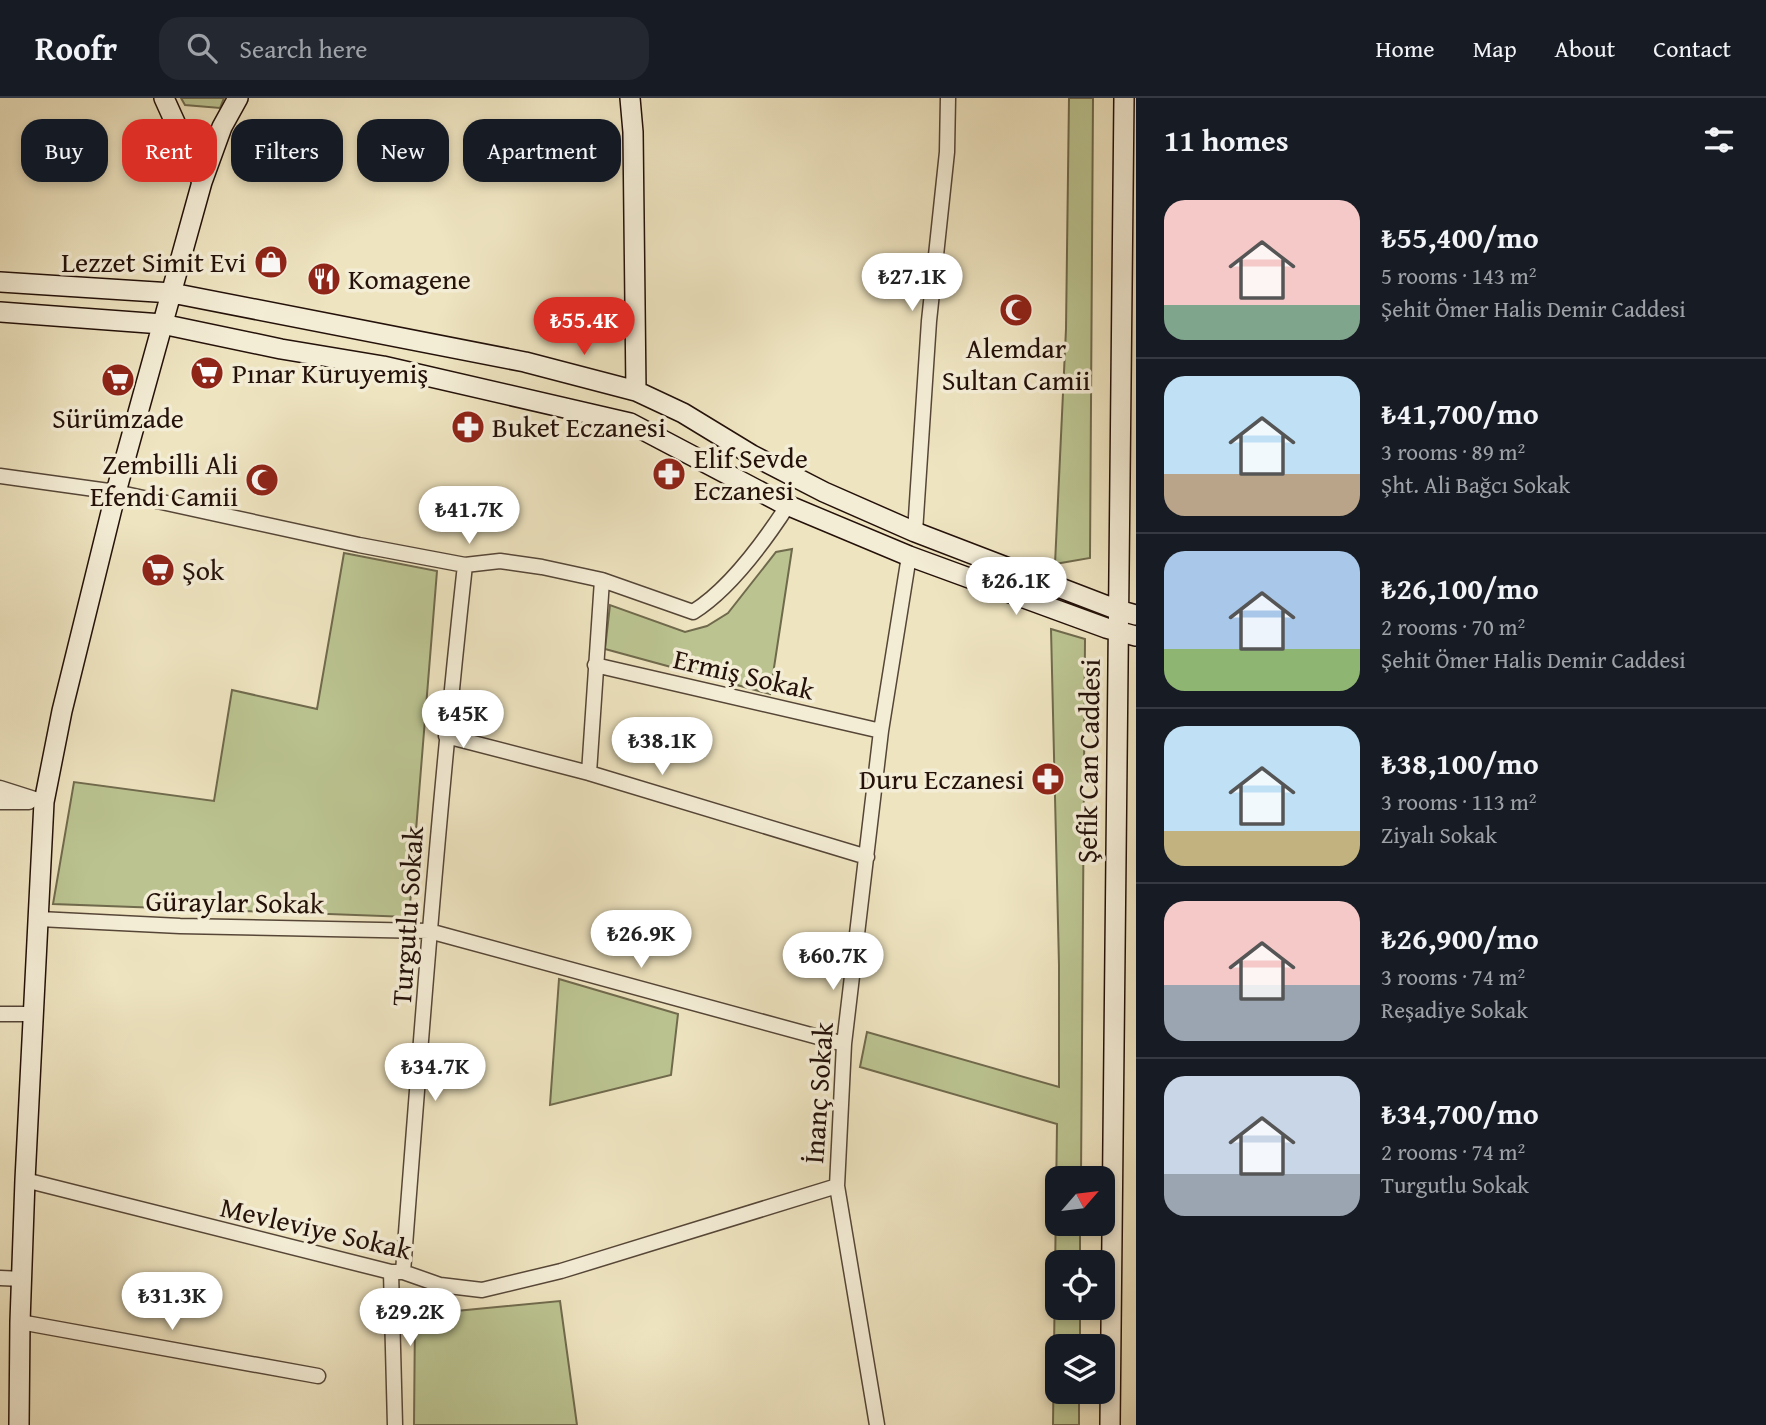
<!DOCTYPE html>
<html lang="en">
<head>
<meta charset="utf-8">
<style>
  :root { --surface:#171b24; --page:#242831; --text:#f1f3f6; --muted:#9ea1a6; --line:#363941; --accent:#d93025 }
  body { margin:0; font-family:"Gentium Book Plus",serif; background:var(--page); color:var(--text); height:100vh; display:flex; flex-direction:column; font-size:26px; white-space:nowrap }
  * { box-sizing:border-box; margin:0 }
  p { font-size:23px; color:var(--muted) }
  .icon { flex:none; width:38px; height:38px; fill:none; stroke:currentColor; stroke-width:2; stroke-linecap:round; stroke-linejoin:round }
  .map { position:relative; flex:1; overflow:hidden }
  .side { display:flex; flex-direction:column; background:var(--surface); width:630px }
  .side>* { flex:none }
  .guide { position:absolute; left:21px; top:21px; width:665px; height:63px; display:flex; gap:14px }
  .needle { width:46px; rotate:62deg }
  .fabs { position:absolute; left:1045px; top:1068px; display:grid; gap:14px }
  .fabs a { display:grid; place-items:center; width:70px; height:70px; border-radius:14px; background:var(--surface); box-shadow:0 4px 10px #0003; font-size:35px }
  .price { position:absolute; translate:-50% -60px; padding:0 16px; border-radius:24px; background:#fff; color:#222; font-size:23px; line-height:46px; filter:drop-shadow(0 2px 4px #0008) }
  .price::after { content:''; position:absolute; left:50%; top:42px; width:21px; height:16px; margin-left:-10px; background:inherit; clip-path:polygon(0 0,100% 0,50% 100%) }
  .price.selected { background:var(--accent); color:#fff }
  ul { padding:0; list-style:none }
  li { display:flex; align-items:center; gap:21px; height:175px; padding:0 28px }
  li+li { border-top:2px solid var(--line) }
  li span { display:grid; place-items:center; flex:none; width:196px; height:140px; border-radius:21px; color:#555 }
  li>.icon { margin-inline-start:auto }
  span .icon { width:84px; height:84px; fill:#fffc; stroke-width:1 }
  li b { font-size:30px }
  h2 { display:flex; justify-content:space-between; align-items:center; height:84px; padding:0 28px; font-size:30px }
  .pill { padding:0 24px; border-radius:21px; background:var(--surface); box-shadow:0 4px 10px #0003; font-size:24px; line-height:63px }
  .pill.selected { background:var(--accent); color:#fff }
  header { display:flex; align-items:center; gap:42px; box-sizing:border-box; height:98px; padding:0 35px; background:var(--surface); border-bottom:2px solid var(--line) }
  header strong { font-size:33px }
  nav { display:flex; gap:38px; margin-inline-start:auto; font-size:24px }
  .search { width:490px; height:63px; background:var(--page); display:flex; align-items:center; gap:18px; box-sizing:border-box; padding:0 24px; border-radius:21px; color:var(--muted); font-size:26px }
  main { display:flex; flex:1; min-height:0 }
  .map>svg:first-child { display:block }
  .green { fill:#bbc491; stroke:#706a4d; stroke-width:2 }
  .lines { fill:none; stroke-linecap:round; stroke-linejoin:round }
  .street-casing { stroke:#564637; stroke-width:17 }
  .secondary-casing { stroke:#241109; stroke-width:22 }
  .street { stroke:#f4edd6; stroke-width:14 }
  .secondary { stroke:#f4edd6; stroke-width:19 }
  .labels { text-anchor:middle; stroke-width:7; stroke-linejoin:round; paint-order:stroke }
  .poi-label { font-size:28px; fill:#241109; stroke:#f4edd6; text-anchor:start }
  .street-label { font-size:28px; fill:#241109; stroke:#f4edd6 }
</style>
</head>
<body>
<header>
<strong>Roofr</strong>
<div class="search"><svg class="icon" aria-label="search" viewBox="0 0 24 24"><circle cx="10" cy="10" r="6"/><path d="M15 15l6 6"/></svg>Search here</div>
<nav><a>Home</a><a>Map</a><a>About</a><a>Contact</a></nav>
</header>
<main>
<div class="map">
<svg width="1136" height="1327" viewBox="0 0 1136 1327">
  <rect width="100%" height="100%" fill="#eee4c0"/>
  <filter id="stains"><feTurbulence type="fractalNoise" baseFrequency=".00286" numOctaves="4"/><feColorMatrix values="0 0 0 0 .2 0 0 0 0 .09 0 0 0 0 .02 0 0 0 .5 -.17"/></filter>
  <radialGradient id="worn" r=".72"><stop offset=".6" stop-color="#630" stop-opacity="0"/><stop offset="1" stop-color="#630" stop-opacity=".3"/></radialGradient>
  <path class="green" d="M181,0H224L220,10L185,7Z
    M1069,0H1093L1090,460L1055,466L1066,231Z
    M792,451L770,596L605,551L610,507L685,534L707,528L728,515L776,454Z
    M344,455L437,473L409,819L53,806L74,684L214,703L232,592L317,611Z
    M1051,531L1085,541L1081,1080H1057V1125H1080V1164H1057V1209H1080V1248H1057V1293H1079V1327H1053L1057,1026L860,969L867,934L1059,989V867Z
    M559,881L678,916L671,977L550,1007Z
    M560,1203L577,1327H414L415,1217Z"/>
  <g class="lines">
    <defs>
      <path id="street" d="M0,378L116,394L359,447L465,467L500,463L542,469L602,482L693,514C730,491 764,444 788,407
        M915,434L929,223L947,54L948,0
        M595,567L881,633
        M446,638L589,675L867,759
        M589,675L602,482
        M0,690L44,704
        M0,704H29
        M39,821L180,828L429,833L844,946
        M0,916H32
        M25,1082L391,1174H403L440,1187L482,1192L561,1173L837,1088
        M391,1174L395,1327
        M403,1174C421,938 439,702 465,467
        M0,1180L23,1181
        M20,1224L318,1278
        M877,1327L837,1088L844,946L881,633L909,458"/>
      <path id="secondary" d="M630,0L633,34L636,293
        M202,84L222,29L238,0
        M0,184L172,195L525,264L636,293L683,315L752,357L824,394L915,434L1118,512L1136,517
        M0,214L162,226L281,251L383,268L630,325L780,404L909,458L1106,530L1136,538
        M19,1327L20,1224L25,1082L44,704L62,613L116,394L202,84L164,0
        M1110,1327L1124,0"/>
    </defs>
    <use href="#street" class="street-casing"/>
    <use href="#secondary" class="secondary-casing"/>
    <use href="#street" class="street"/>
    <use href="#secondary" class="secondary"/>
  </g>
  <defs>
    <symbol id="shop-disc" viewBox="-11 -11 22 22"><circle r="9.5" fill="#8f2418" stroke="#f4edd6"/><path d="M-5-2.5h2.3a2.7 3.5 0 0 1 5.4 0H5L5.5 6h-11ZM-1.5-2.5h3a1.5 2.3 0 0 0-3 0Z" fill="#fff"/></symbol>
    <symbol id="restaurant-disc" viewBox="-11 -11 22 22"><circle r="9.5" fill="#8f2418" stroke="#f4edd6"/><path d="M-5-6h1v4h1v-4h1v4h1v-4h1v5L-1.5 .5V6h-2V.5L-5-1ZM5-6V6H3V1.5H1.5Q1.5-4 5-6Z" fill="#fff"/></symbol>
    <symbol id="mosque-disc" viewBox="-11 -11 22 22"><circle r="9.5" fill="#8f2418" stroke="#f4edd6"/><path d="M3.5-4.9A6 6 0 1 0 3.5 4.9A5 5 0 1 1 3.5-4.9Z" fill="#fff"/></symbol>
    <symbol id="supermarket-disc" viewBox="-11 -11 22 22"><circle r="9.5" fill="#8f2418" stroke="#f4edd6"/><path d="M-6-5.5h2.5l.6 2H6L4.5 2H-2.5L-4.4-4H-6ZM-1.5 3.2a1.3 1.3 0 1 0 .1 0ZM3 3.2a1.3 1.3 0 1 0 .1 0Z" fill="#fff"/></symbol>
    <symbol id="pharmacy-disc" viewBox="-11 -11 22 22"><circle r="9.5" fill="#8f2418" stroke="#f4edd6"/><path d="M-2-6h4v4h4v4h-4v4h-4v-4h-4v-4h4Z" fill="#fff"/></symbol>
  </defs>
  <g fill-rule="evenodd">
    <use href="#shop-disc" x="252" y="145" width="38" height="38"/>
    <use href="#restaurant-disc" x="305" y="162" width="38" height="38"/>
    <use href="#mosque-disc" x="997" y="193" width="38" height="38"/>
    <use href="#supermarket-disc" x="188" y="256" width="38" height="38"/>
    <use href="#supermarket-disc" x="99" y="263" width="38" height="38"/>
    <use href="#pharmacy-disc" x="449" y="310" width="38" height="38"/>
    <use href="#pharmacy-disc" x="650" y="357" width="38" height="38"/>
    <use href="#mosque-disc" x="243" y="363" width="38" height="38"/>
    <use href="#supermarket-disc" x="139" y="453" width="38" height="38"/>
    <use href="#pharmacy-disc" x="1029" y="662" width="38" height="38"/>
  </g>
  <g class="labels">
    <g class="poi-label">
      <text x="246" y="174" text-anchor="end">Lezzet Simit Evi</text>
      <text x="348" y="191">Komagene</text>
      <text x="1016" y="260" text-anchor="middle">Alemdar<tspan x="1016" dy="32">Sultan Camii</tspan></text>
      <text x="232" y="285">Pınar Kuruyemiş</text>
      <text x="118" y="330" text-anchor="middle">Sürümzade</text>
      <text x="492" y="339">Buket Eczanesi</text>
      <text x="694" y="370">Elif Sevde<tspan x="694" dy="32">Eczanesi</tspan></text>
      <text x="238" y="376" text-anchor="end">Zembilli Ali<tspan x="238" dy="32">Efendi Camii</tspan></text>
      <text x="182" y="482">Şok</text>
      <text x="1024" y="691" text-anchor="end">Duru Eczanesi</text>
    </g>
    <g class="street-label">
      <text transform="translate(744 576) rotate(13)" y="10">Ermiş Sokak</text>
      <text transform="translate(1088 663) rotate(-89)" y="10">Şefik Can Caddesi</text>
      <text transform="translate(235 804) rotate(1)" y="10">Güraylar Sokak</text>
      <text transform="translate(407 818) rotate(-86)" y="10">Turgutlu Sokak</text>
      <text transform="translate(818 995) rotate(-86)" y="10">İnanç Sokak</text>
      <text transform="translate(316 1130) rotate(13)" y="10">Mevleviye Sokak</text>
    </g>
  </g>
  <rect width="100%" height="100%" filter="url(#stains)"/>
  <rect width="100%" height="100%" fill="url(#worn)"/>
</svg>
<div class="fabs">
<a><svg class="needle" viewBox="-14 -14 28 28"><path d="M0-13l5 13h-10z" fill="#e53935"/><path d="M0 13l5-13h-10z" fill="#9ea1a6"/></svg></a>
<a><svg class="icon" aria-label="locate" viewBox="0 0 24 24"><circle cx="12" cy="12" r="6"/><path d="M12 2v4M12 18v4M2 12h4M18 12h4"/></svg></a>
<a><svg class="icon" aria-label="layers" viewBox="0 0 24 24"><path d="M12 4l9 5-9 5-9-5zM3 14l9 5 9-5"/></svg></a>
</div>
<b class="price" style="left:912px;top:215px">₺27.1K</b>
<b class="price selected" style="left:584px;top:259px">₺55.4K</b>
<b class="price" style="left:469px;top:448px">₺41.7K</b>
<b class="price" style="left:1016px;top:519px">₺26.1K</b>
<b class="price" style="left:463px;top:652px">₺45K</b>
<b class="price" style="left:662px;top:679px">₺38.1K</b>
<b class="price" style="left:641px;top:872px">₺26.9K</b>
<b class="price" style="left:833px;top:894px">₺60.7K</b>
<b class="price" style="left:435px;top:1005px">₺34.7K</b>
<b class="price" style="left:172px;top:1234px">₺31.3K</b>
<b class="price" style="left:410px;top:1250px">₺29.2K</b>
<div class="guide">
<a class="pill">Buy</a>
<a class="pill selected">Rent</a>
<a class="pill">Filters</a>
<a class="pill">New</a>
<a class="pill">Apartment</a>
</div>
</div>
<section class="side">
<h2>11 homes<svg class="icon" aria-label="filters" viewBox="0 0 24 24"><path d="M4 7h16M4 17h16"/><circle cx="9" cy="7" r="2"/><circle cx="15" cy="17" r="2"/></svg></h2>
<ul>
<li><span style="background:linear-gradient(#f6c9c9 75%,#7fa58c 0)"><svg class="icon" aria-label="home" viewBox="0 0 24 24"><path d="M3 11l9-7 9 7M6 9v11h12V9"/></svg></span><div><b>₺55,400/mo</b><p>5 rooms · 143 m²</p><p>Şehit Ömer Halis Demir Caddesi</p></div></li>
<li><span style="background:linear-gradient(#bfe0f5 70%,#b9a48a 0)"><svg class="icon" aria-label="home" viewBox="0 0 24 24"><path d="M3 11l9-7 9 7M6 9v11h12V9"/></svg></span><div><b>₺41,700/mo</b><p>3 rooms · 89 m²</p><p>Şht. Ali Bağcı Sokak</p></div></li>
<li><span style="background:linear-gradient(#a9c7e8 70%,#8fb573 0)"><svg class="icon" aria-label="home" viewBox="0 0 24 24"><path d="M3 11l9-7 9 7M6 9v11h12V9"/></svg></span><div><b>₺26,100/mo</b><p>2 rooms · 70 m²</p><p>Şehit Ömer Halis Demir Caddesi</p></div></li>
<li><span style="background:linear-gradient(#bfe0f5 75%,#c2b280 0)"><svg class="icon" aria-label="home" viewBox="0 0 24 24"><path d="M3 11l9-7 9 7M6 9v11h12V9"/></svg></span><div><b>₺38,100/mo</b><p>3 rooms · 113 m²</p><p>Ziyalı Sokak</p></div></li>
<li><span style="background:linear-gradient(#f6c9c9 60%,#9aa5b1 0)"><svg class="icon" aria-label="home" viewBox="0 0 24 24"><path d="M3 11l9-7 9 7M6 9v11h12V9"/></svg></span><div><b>₺26,900/mo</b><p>3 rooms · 74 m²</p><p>Reşadiye Sokak</p></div></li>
<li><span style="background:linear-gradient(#c9d6e8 70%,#9aa5b1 0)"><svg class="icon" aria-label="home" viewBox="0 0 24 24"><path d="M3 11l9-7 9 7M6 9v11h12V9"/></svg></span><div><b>₺34,700/mo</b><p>2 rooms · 74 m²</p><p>Turgutlu Sokak</p></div></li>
</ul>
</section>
</main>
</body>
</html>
